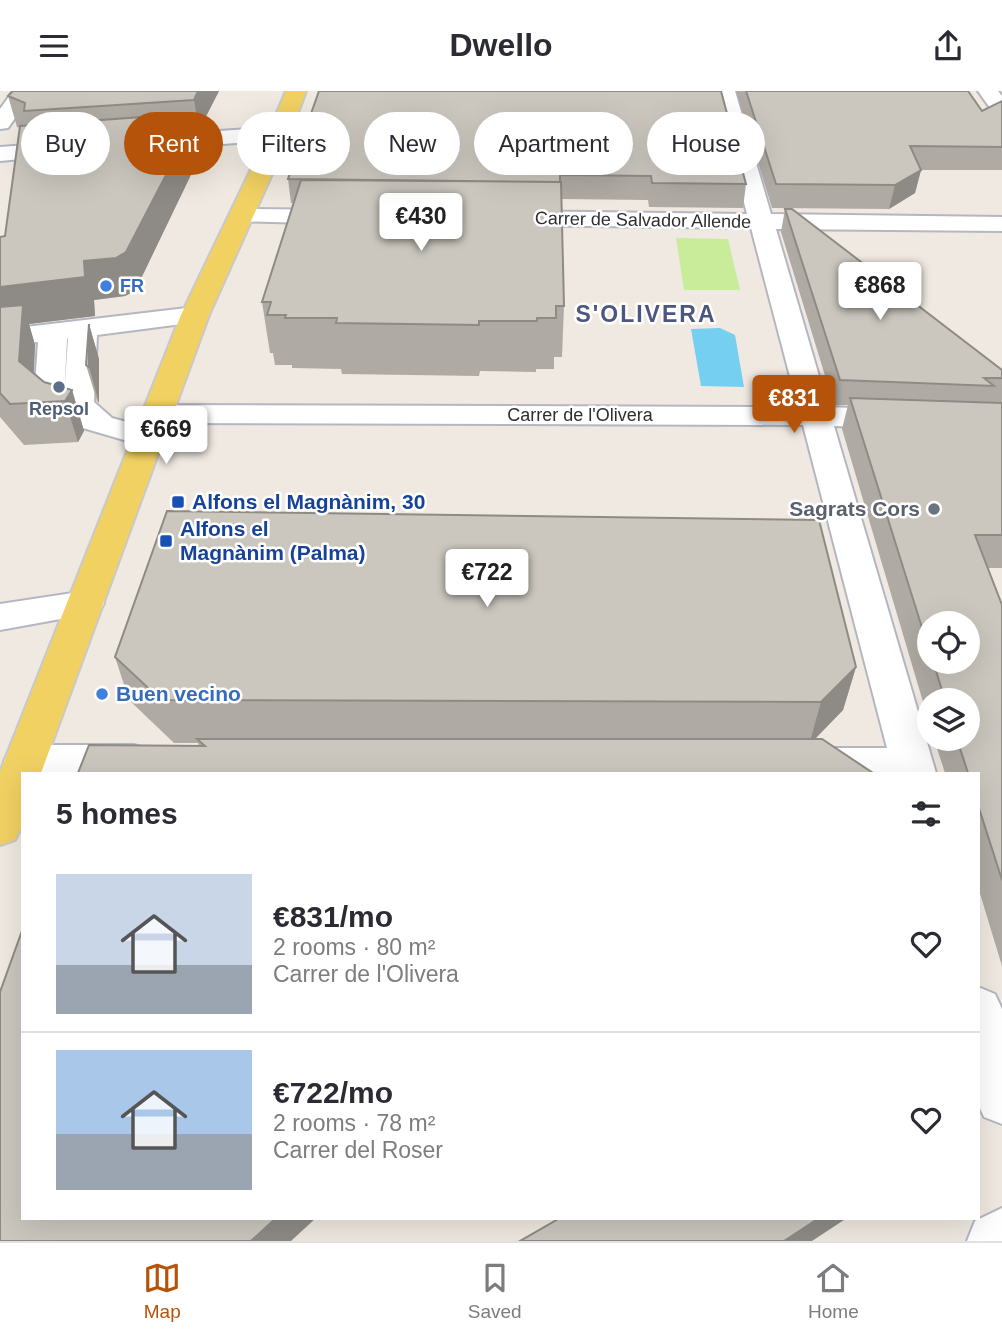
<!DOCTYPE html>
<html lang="en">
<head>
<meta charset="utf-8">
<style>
  :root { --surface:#fff; --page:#f2f2f3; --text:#2b2b33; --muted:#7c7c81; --line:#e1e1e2; --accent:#b45309 }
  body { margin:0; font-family:Arial,sans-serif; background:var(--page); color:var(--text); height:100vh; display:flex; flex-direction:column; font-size:26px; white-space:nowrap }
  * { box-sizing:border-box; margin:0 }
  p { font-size:23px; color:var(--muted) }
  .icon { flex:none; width:38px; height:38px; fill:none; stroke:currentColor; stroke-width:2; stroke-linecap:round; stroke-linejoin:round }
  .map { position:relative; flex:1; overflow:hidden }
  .panel { position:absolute; left:21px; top:681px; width:959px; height:448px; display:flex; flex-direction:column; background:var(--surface); border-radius:0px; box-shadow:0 7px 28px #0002 }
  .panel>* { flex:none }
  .top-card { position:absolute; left:21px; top:21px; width:961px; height:63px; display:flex; gap:14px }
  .tools { position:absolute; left:917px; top:520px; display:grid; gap:14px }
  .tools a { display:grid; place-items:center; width:63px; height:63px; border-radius:50%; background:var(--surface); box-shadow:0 7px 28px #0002; font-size:35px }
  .price { position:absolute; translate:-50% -60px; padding:0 16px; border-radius:7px; background:#fff; color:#222; font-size:23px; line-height:46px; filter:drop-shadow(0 2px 4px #0008) }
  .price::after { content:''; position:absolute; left:50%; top:42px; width:21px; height:16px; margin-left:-10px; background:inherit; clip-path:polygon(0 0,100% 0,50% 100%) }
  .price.current { background:var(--accent); color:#fff }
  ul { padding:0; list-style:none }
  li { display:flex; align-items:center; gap:21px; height:175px; padding:0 35px }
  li+li { border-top:2px solid var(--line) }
  li span { display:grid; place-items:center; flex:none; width:196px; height:140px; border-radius:0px; color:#555 }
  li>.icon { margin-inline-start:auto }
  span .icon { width:84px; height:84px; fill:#fffc; stroke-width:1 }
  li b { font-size:30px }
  h2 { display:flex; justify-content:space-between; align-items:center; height:84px; padding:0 35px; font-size:30px }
  .chip { padding:0 24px; border-radius:32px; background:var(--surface); box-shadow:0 7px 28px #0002; font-size:24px; line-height:63px }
  .chip.current { background:var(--accent); color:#fff }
  header { display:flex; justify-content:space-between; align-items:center; height:91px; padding:0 35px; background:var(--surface); font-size:32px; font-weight:700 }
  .menu { display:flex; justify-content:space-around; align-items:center; height:98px; border-top:2px solid var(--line); background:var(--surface); font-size:19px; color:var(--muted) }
  .menu a { display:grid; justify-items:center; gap:4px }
  .menu .current { color:var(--accent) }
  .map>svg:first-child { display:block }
  .pitch { fill:#c9ec9a }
  .water { fill:#75cff0 }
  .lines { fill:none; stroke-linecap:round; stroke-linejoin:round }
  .minor-casing { stroke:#b4b7c1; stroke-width:4 }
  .major-casing { stroke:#c9c9c9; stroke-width:4 }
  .minor { fill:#fff; fill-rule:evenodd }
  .major { fill:#f2d163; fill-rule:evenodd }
  .wall { fill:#afaba4; fill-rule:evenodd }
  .shaded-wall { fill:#8e8b86 }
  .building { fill:#cbc7bf; stroke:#8e8b86; stroke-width:2 }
  .shop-dot { fill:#3f7fe0; stroke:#fff; stroke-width:2.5 }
  .service-dot { fill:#5c6f8a; stroke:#fff; stroke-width:2.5 }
  .transit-dot { fill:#1a4fb4; stroke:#fff; stroke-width:2.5 }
  .worship-dot { fill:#6b7280; stroke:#fff; stroke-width:2.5 }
  .labels { text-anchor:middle; stroke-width:5; stroke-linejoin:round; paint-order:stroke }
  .far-street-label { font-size:18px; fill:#2e2e2e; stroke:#fff }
  .far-shop-label { font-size:18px; font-weight:bold; fill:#366cbe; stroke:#fff; text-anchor:start }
  .far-service-label { font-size:18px; font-weight:bold; fill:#4e5e75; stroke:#fff }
  .transit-label { font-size:21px; font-weight:bold; fill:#164399; stroke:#fff; text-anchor:start }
  .worship-label { font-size:21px; font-weight:bold; fill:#5b616d; stroke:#fff; text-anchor:end }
  .shop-label { font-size:21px; font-weight:bold; fill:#366cbe; stroke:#fff; text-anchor:start }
  .far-district-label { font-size:23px; font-weight:bold; letter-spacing:2px; fill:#4d5680; stroke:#fff }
</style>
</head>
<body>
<header><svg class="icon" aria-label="menu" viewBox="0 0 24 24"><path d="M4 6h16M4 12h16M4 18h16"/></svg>Dwello<svg class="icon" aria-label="share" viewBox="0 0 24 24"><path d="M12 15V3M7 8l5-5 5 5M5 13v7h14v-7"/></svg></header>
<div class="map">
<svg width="1002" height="1150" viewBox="0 0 1002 1150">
  <rect width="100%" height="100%" fill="#efe9e1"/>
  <path class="pitch" d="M676,147L728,148L740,199H684Z"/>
  <path class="water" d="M720,237L735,244L744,296L701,295L691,238Z"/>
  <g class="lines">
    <defs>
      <path id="minor" d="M13,0H34L8,37L0,38V18Z
        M715,0H735L771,123L1002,126V140L776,138L828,316L1002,323V341L834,335L936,682H790L785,673L791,662L806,657H887L803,334L158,332L147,329L143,323L147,317L158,314L798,316L751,137L511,134L502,132L499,127L502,122L511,120L747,123Z
        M978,0H998L1002,5V26L995,24Z
        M279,36L287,38L290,43L287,48L145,59L137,57L134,52L137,47L145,45Z
        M68,51L76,53L79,58L76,63L0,70V56Z
        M242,118L342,119L351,121L354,126L351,131L342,133L233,130L230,125L233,120Z
        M195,216L205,218L209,224L205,230L97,244L94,311L112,327L159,340L164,347L159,354L148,356L59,330L34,309L38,251L0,255V239ZM68,247L64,306L67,248Z
        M86,500L99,503L104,512L99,521L0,539V513Z
        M25,654H134L149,659L155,670L149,681L145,682H23V685L10,681L4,670L10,659Z
        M978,896L995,903L1002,918V1033L984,1026L978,1013Z
        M1002,1117V1150H967L975,1130Z"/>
      <path id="major" d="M286,0H306L290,43L209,224L41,682H23V733L15,749L0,754V681L181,224L268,43Z"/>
    </defs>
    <use href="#minor" class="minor-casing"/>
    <use href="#major" class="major-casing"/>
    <use href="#minor" class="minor"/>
    <use href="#major" class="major"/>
  </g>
  <path class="wall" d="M219,0L199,39H196L200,65L135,200L125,205L94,209L95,225L29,233L35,254L34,283L44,291L72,299L84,340L78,351L24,354L0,326V146L5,145L20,37L17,36L8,5Z
    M319,0L746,93L743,117L649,116L648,109L562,108L564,215L562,266H554V278H536V281L480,280L479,285L342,283L341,278L292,277V274H275L273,262H270L262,211L293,112H291L288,88Z
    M736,0H968L982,20L1002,10V79H921L915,102L889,118L772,117Z
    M785,118L1002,279V477H987L1002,514V875L978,796V682H945L934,648H968V609H929V631L842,338L848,314H834L781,141ZM929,532L968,570H929Z
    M89,233L99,268V312L97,310L86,274Z
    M115,566L856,576L843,619L815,648L199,655L198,652H174L129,609Z"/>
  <path class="shaded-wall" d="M198,0H219L199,39L194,9Z
    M183,23L187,43L194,30L200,65L135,200L125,205L94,209L95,225L29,233L35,254L32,311L0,237V196L181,26Z
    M921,79L915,102L889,118L895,94Z
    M89,233L99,268V312L89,276Z
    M72,299L84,340L78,351L65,310Z
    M856,576L843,619L809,654L821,611Z
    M276,1127H316L291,1150H251Z
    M819,1127H847L812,1150H784Z"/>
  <path class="building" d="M13,0H198L194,9L24,20L25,12L8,5Z
    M319,0H721L746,93L652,92L651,85L560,84V91L288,88Z
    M746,0H968L982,20L1002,10V56L910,55L921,79L895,94L776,93Z
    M183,23L181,26L194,30L126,161L116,167L84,170L85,186L0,196V146L5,145L20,35Z
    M301,89L561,91L564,215H556V227H537V230H479V234L336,232L337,227H285L286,224H267L271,211H262Z
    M785,118H792L1002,279V287H984L994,295L840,289Z
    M23,214L19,270L44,291L72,299L65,310L10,313L0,302V216Z
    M89,233V276L86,274Z
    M850,307L1002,312V444H975L1002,514V789L978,714V682H968L957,648H968V609H945L933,570H968V532H929V559Z
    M167,420L819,429L856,576L821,611L161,609L115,566Z
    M197,648H822L873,682H78L89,654L205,655Z
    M23,837V1127H276L251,1150H0V901Z
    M560,1127H819L784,1150H520Z"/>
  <g class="shop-dot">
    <circle cx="106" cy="195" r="7"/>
    <circle cx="102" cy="603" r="7"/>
  </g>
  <circle class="service-dot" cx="59" cy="296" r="7"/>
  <g class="transit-dot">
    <rect x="171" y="404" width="14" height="14" rx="3.5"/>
    <rect x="159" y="443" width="14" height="14" rx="3.5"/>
  </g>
  <circle class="worship-dot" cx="934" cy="418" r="7"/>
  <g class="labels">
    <g class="far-street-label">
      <text transform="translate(643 129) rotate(1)" y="6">Carrer de Salvador Allende</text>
      <text x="580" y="330">Carrer de l'Olivera</text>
    </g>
    <g class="far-shop-label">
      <text x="120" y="201">FR</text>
    </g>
    <g class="far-service-label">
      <text x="59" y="324">Repsol</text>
    </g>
    <g class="transit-label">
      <text x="192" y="418">Alfons el Magnànim, 30</text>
      <text x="180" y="445">Alfons el<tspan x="180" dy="24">Magnànim (Palma)</tspan></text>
    </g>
    <g class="worship-label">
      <text x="920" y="425">Sagrats Cors</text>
    </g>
    <g class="shop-label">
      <text x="116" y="610">Buen vecino</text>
    </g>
    <g class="far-district-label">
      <text x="646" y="231">S'OLIVERA</text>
    </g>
  </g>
</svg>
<div class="tools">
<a><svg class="icon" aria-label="locate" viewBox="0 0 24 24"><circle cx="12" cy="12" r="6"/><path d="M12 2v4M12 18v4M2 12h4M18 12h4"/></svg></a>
<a><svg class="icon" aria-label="layers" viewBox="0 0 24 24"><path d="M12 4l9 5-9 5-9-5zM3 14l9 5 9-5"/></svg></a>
</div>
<b class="price" style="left:421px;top:162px">€430</b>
<b class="price" style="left:880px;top:231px">€868</b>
<b class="price current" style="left:794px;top:344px">€831</b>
<b class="price" style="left:166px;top:375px">€669</b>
<b class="price" style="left:487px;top:518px">€722</b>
<div class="top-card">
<a class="chip">Buy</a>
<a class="chip current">Rent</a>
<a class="chip">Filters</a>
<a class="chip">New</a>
<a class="chip">Apartment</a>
<a class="chip">House</a>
</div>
<section class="panel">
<h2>5 homes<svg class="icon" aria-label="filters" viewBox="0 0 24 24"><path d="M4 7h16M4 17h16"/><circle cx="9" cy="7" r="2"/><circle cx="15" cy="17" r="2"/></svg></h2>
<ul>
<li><span style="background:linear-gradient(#c9d6e8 65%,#9aa5b1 0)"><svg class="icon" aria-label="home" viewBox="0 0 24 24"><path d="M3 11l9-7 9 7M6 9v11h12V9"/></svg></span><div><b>€831/mo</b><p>2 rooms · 80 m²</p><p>Carrer de l'Olivera</p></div><svg class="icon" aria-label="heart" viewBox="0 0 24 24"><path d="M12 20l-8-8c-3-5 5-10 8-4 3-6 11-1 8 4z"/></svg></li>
<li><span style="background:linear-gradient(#a9c7e8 60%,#9aa5b1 0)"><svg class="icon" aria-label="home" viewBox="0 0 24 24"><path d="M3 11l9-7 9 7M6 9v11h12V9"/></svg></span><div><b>€722/mo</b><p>2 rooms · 78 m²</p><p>Carrer del Roser</p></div><svg class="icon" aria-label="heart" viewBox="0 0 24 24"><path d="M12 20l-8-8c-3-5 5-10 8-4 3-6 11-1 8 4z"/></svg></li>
</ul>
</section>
</div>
<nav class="menu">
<a class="current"><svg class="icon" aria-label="map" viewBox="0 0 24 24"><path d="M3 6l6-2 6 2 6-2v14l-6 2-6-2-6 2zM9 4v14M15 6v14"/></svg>Map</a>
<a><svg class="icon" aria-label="saved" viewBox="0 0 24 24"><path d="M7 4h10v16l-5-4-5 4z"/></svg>Saved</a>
<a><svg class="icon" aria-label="home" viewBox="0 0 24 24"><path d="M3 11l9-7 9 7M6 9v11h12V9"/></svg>Home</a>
</nav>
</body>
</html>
